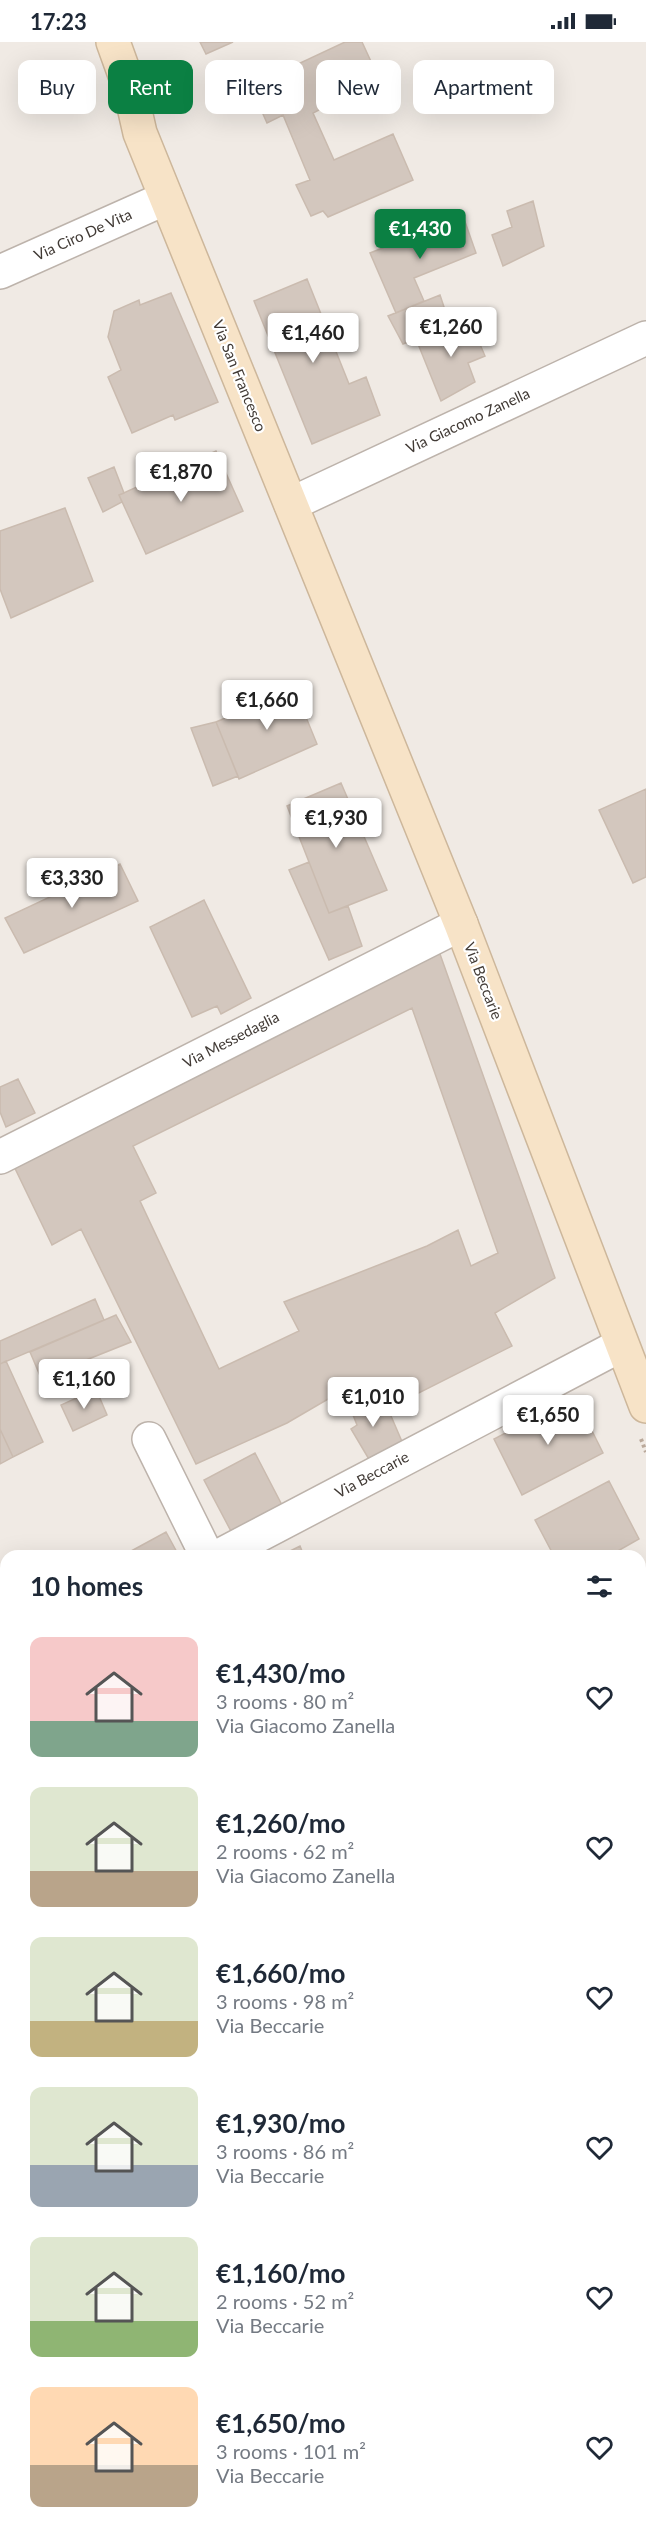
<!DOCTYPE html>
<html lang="en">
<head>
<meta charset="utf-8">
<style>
  :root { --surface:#fff; --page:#f6f6f7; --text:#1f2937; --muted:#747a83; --accent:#0b8043 }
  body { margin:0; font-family:Lato,sans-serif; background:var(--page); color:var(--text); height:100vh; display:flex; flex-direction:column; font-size:22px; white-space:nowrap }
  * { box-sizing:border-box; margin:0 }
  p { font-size:20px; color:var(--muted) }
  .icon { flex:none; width:33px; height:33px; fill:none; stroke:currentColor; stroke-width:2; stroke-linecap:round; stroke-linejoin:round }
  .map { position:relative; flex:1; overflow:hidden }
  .drawer { position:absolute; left:0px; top:1508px; width:646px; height:986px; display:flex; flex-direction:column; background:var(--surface); border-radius:18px 18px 0 0; box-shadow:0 6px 24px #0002 }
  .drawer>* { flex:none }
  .hud { position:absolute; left:18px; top:18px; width:610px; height:54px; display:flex; gap:12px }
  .price { position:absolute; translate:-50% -51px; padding:0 14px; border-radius:6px; background:#fff; color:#222; font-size:20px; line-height:39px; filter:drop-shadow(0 2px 3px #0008) }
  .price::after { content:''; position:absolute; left:50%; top:36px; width:18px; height:14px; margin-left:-9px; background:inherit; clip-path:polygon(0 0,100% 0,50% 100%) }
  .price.selected { background:var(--accent); color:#fff }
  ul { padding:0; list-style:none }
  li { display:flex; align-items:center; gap:18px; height:150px; padding:0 30px }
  li span { display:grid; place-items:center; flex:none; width:168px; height:120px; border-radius:12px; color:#555 }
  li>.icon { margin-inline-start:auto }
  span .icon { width:72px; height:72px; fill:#fffc; stroke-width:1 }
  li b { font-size:26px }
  h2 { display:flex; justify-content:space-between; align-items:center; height:72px; padding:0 30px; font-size:26px }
  .chip { padding:0 21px; border-radius:12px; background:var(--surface); box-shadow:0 6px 24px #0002; font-size:21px; line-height:54px }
  .chip.selected { background:var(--accent); color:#fff }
  .status { display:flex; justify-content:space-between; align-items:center; height:42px; padding:0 30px; background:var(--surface); direction:ltr }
  .status svg { height:16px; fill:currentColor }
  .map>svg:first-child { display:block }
  .building { fill:#d3c7be; stroke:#cabbaf; stroke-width:1.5; fill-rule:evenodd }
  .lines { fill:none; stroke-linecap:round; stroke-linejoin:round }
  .minor-casing { stroke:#bdb3ab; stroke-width:36 }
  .secondary-casing { stroke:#cdb79b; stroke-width:36 }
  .path { stroke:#baa99b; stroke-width:4; stroke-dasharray:3 3; stroke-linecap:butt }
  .minor { stroke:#fff; stroke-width:33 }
  .secondary { stroke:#f7e3c7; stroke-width:33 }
  .labels { text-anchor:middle; stroke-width:4.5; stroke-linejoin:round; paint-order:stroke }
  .street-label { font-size:15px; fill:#413a35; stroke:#fff }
</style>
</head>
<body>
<div class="status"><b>17:23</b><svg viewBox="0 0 49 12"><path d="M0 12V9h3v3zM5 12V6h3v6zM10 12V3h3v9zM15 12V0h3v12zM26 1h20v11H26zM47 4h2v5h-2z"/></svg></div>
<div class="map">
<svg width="646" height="2492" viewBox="0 0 646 2492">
  <rect width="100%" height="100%" fill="#f0eae4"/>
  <path class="building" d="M200,0H233L206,12Z
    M345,0H362L379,37L313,71L334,118L393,92L413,138L328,175L323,169L311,174L296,143L310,138L283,73L267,81L254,52L272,45L268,36Z
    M533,159L544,204L503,224L492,193L512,185L507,169Z
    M463,174L476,211L414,236L424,259L396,271L370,211Z
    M307,237L349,342L366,335L380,373L312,402L254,259Z
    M171,251L218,360L175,378L173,373L132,391L108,335L121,328L108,295L114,269L139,258L140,263Z
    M440,253L450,283L403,302L388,274Z
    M470,279L485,314L468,321L475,340L441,359L416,297L437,288L440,294Z
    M216,409L243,469L146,512L119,453Z
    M114,425L124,451L119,453L122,460L103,470L88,436Z
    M65,466L93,539L11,576L0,547V489Z
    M292,641L317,702L239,737L216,680L249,666L248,660Z
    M216,680L238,734L213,744L191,686Z
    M341,741L387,848L329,871L287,764Z
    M646,747V835L633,841L599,768Z
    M309,820L329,871L348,864L362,904L329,918L289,828Z
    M120,822L138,859L24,911L5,876Z
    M204,858L251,956L221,972L217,964L192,975L150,885Z
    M435,898L555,1236L495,1271L512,1304L369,1376L352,1343L287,1381L196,1422L81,1187L52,1203L10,1116ZM412,966L498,1211L471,1224L458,1188L427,1204L284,1260L299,1289L219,1327L140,1159L156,1151L133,1104Z
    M18,1037L35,1071L6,1085L0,1070V1045Z
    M95,1257L104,1278L0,1322V1299Z
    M116,1273L131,1300L41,1336L30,1310Z
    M6,1319L43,1400L13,1415L0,1387V1322Z
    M352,1343L369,1376L388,1367L403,1402L370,1419L351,1387L357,1383L343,1348Z
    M96,1347L107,1373L73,1389L61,1363Z
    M575,1355L603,1411L522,1453L494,1397Z
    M0,1387L13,1415L0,1422Z
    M255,1411L284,1467L233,1493L204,1438Z
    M609,1439L639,1497L609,1514H554L535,1478Z
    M166,1490L179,1514H122Z
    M300,1504L304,1514H280Z
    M646,1528V1605L640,1608V1531Z
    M0,1738L6,1750V1782L0,1785Z
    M0,1932L6,1943V1960L0,1963Z"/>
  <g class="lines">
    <defs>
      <path id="minor" d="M0,230L166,156
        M291,462L646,296
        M0,1115L461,882
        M149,1397L207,1514
        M219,1514L621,1303
        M640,1659L646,1656
        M0,2018L6,2015"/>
      <path id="secondary" d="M113,0L130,47L140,91L461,882L646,1364"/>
    </defs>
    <use href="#minor" class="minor-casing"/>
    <use href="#secondary" class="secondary-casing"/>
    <path class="path" d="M641,1397L646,1410"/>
    <use href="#minor" class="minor"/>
    <use href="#secondary" class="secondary"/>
  </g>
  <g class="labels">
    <g class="street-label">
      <text transform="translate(83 193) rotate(-24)" y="5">Via Ciro De Vita</text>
      <text transform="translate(239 334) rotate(68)" y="5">Via San Francesco</text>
      <text transform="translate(468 379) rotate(-25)" y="5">Via Giacomo Zanella</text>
      <text transform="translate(483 939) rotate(69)" y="5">Via Beccarie</text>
      <text transform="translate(231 998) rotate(-27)" y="5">Via Messedaglia</text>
      <text transform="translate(372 1433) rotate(-28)" y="5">Via Beccarie</text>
    </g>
  </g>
</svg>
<b class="price selected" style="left:420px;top:218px">€1,430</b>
<b class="price" style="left:451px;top:316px">€1,260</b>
<b class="price" style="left:313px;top:322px">€1,460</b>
<b class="price" style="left:181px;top:461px">€1,870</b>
<b class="price" style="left:267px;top:689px">€1,660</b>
<b class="price" style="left:336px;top:807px">€1,930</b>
<b class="price" style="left:72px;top:867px">€3,330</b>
<b class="price" style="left:84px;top:1368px">€1,160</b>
<b class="price" style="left:373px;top:1386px">€1,010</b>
<b class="price" style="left:548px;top:1404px">€1,650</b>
<div class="hud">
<a class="chip">Buy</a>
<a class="chip selected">Rent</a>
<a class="chip">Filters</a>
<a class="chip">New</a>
<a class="chip">Apartment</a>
</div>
<section class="drawer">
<h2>10 homes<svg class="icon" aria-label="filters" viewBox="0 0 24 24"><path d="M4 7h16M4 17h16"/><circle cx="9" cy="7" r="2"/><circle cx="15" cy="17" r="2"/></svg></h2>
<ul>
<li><span style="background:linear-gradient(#f6c9c9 70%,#7fa58c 0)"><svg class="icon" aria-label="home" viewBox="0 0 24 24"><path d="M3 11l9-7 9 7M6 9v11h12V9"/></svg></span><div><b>€1,430/mo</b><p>3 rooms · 80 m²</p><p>Via Giacomo Zanella</p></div><svg class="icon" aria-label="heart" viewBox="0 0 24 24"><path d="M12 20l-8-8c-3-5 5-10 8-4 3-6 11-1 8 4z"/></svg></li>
<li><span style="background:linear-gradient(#dfe7d0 70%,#b9a48a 0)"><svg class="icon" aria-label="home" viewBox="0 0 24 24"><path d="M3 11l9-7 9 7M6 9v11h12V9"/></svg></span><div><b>€1,260/mo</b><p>2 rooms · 62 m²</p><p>Via Giacomo Zanella</p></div><svg class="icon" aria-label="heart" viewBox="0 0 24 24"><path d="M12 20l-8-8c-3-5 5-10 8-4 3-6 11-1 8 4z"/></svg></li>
<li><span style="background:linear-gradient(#dfe7d0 70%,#c2b280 0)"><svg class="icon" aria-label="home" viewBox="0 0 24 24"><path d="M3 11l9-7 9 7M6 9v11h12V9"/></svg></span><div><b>€1,660/mo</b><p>3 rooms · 98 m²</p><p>Via Beccarie</p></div><svg class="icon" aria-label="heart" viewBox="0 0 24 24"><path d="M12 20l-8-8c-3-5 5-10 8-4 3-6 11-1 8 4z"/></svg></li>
<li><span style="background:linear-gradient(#dfe7d0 65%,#9aa5b1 0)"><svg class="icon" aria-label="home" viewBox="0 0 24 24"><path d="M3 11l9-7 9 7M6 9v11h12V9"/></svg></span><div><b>€1,930/mo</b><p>3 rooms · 86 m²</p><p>Via Beccarie</p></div><svg class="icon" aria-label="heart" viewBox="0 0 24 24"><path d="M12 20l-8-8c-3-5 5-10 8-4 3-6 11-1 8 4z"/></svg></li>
<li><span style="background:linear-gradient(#dfe7d0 70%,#8fb573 0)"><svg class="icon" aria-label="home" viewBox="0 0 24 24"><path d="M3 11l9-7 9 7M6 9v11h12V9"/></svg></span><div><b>€1,160/mo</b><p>2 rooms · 52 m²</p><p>Via Beccarie</p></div><svg class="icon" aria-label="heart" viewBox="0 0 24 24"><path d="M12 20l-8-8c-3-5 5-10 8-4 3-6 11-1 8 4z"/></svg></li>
<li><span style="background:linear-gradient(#ffd9b3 65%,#b9a48a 0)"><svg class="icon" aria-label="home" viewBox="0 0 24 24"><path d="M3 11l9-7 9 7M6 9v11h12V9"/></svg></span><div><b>€1,650/mo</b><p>3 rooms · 101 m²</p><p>Via Beccarie</p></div><svg class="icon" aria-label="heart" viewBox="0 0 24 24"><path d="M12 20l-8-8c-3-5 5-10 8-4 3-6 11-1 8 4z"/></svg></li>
</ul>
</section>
</div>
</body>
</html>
